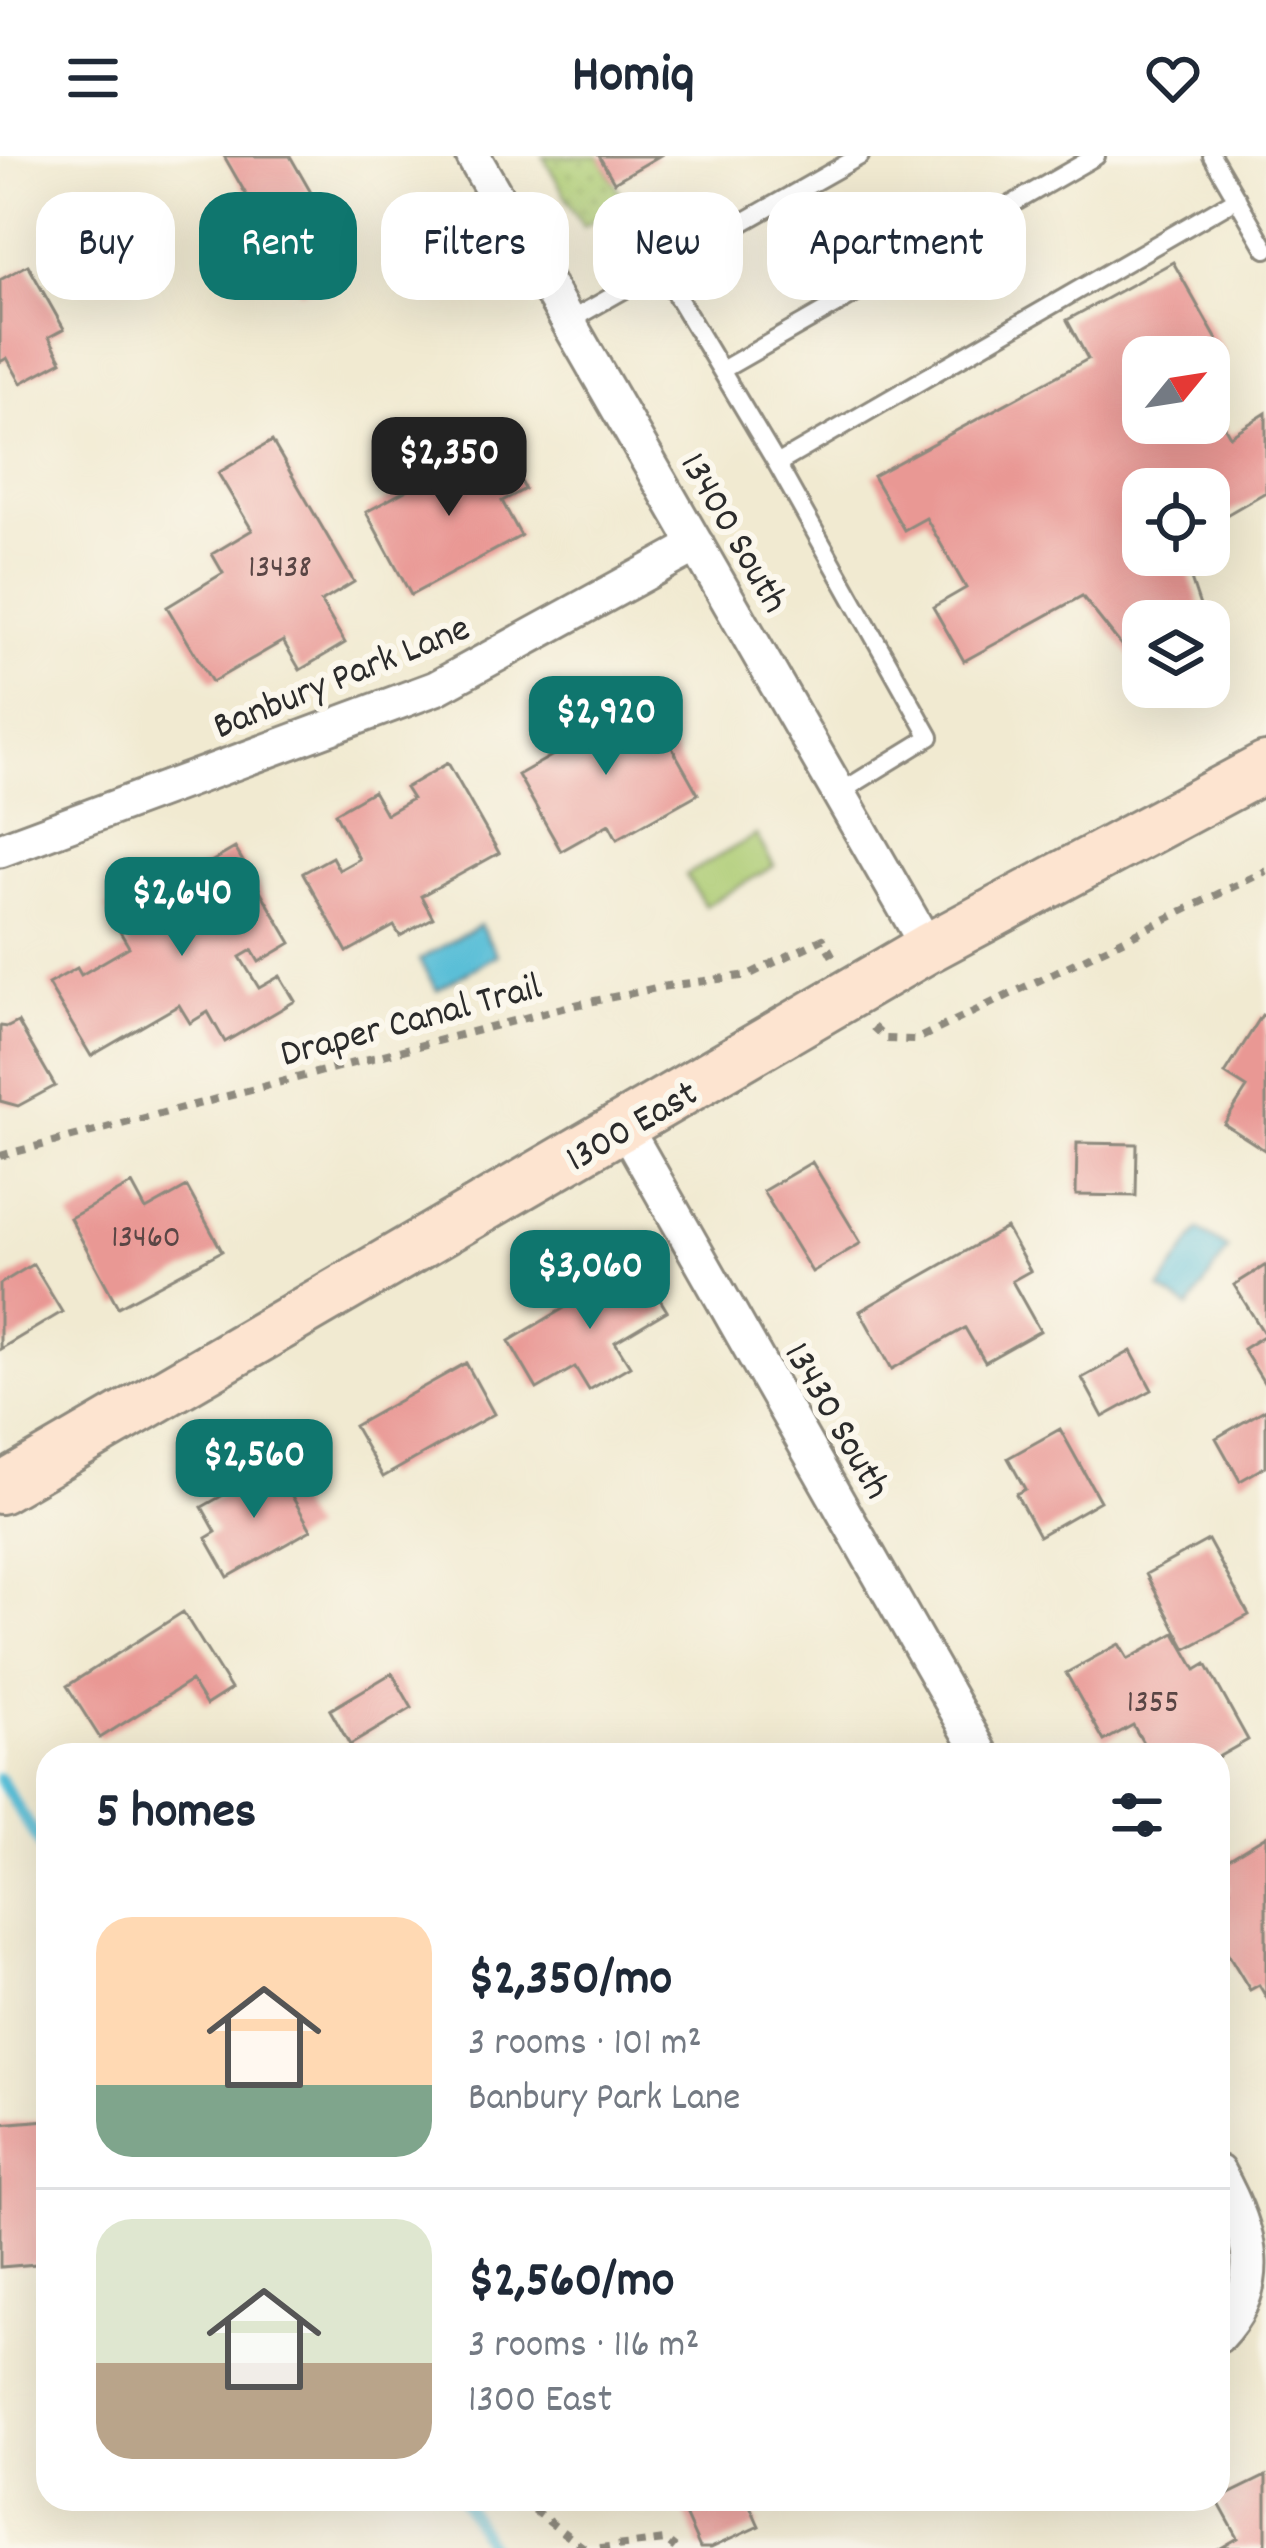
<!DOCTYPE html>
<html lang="en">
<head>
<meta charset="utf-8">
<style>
  :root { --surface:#fff; --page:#f2f2f3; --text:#1f2937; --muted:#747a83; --line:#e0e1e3; --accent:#0f766e }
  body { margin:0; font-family:Dekko,sans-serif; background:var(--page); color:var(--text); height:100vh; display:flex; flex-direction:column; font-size:45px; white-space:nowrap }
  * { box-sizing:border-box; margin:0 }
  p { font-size:39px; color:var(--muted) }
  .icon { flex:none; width:66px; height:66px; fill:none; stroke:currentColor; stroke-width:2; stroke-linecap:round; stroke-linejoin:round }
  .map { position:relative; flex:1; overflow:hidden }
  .details { position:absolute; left:36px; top:1587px; width:1194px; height:768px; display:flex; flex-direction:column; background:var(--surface); border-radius:36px; box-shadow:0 12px 48px #0002 }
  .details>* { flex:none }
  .top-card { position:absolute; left:36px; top:36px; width:1194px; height:108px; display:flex; gap:24px }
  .needle { width:78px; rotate:60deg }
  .controls { position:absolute; left:1122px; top:180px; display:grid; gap:24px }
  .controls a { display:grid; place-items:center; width:108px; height:108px; border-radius:24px; background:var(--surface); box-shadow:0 12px 48px #0002; font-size:60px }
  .price { position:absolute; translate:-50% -102px; padding:0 27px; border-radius:24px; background:var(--accent); color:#fff; font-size:39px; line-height:78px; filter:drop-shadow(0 3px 6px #0008) }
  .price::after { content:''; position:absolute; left:50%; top:72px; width:36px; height:27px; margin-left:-18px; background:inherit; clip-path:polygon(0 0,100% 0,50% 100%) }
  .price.selected { background:#222; color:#fff }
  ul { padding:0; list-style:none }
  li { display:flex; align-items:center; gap:36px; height:300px; padding:0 60px }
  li+li { border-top:3px solid var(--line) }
  li span { display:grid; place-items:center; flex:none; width:336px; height:240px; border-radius:36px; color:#555 }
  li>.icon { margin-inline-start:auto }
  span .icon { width:144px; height:144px; fill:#fffc; stroke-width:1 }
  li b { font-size:51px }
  h2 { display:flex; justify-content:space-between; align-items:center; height:144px; padding:0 60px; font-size:51px }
  .pill { padding:0 42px; border-radius:36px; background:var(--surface); box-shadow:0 12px 48px #0002; font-size:42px; line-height:108px }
  .pill.selected { background:var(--accent); color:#fff }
  header { display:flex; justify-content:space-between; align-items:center; height:156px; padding:0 60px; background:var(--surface); font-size:54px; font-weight:800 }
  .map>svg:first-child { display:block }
  .grass { fill:#accb72; stroke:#6c7b4e; stroke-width:3 }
  .park { fill:url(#park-dots); stroke:#6c7b4e; stroke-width:3 }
  .water { fill:#59bed7; stroke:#427481; stroke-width:3 }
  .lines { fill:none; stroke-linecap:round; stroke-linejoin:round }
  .stream { stroke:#59bed7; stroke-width:12 }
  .building { fill:#e99894 }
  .service-casing { stroke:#8e8a7e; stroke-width:22 }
  .minor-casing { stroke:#8e8a7e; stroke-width:39 }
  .secondary-casing { stroke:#8e8a7e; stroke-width:54 }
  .path { stroke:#8e8a7e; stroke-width:8; stroke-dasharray:9 9; stroke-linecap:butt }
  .service { stroke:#fff; stroke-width:16 }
  .minor { stroke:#fff; stroke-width:33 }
  .secondary { stroke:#fde4d0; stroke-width:48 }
  .labels { text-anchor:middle; stroke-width:12; stroke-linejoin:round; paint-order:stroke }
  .number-label { font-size:33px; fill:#5a4645 }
  .street-label { font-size:39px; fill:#2b2b2b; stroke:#fbf7ec }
</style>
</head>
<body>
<header><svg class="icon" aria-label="menu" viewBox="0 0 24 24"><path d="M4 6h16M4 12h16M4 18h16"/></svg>Homiq<svg class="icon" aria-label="heart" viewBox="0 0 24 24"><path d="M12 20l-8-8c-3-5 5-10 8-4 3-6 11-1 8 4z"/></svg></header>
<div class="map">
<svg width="1266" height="2392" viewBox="0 0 1266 2392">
  <defs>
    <pattern id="park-dots" width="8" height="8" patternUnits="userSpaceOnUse" patternTransform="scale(3)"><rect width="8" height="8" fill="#accb72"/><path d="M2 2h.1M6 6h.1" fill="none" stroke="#94ae63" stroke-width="1.8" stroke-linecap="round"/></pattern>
  </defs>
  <rect width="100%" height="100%" fill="#fbf7ec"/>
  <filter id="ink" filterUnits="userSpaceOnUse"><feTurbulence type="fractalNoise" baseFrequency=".00833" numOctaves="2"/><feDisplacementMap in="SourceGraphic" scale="24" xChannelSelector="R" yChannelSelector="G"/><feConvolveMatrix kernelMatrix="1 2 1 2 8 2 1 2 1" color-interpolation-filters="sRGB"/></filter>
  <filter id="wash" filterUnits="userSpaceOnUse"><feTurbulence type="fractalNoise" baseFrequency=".004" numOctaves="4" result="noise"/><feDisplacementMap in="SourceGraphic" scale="48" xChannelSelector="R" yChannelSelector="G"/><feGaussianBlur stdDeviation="2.7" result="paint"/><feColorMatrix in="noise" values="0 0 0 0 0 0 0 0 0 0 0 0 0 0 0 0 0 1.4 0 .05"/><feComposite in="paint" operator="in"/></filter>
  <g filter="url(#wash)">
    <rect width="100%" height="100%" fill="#f1ead1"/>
    <path class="grass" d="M756,679L774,710L705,750L686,719Z"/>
    <path class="park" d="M543,0H599L625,45L583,71Z"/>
    <path class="water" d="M480,769L497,799L437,834L419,804Z
      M1199,1074L1228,1093L1189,1152L1160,1133Z"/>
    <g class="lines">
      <path class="stream" d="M0,1623L48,1700
        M462,2343L491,2392"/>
    </g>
    <g id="blocks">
      <path class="building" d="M224,0H290L341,89L334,93L344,111L301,136L268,79L257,85L239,54L251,47Z
        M599,0H659L614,26Z
        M1173,106L1225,198L1209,207V201H1143V267H1209V243L1230,280L1266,257V336L1209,369V333H1143V399H1183L1205,465H1143V506L1137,509L1082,440L964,505L933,451L966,432L926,362L904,374L873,320L1088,203L1067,164Z
        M28,109L64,173L49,181L62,205L21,227L7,202L0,206V124Z
        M272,285L354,426L321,446L345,487L300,514L283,485L212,526L167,451L223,417L212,398L252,374L218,317Z
        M502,289L525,333L502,345L521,380L411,439L366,356L472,299L475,304Z
        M600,544L622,582L656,563L698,638L617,683L609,668L561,695L518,619L569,590L557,568Z
        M448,607L499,697L421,740L433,762L400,780L394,770L347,796L303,717L332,701L339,714L359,703L335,657L373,635L386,658L412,643L405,632Z
        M235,692L291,787L259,806L252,794L240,801L259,832L280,820L295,845L225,886L208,856L190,867L179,849L91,900L48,828L77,812L81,819L129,791L106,752L145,729L152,740Z
        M1262,859L1266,861V995L1224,968L1247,932L1225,918Z
        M18,866L55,930L18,950L0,945V870L8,871Z
        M1077,987L1137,988L1136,1040L1076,1039Z
        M812,1006L861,1087L812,1116L763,1035Z
        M132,1028L146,1054L187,1031L222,1095L118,1151L70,1062Z
        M1006,1072L1030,1115L1012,1125L1040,1175L985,1206L965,1172L892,1213L860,1155Z
        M33,1108L62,1156L0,1193V1128Z
        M638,1108L667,1155L615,1186L630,1210L589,1234L575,1211L537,1233L509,1185Z
        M1266,1109V1230L1243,1193L1265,1179L1234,1129Z
        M1131,1195L1152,1234L1103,1261L1082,1222Z
        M466,1207L494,1258L383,1321L354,1270Z
        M1266,1253V1310L1240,1325L1216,1282Z
        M1060,1273L1100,1345L1039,1380L1016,1338L1025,1333L1008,1302Z
        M275,1310L311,1374L228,1421L206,1382L216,1376L202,1351Z
        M1208,1384L1249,1459L1186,1493L1146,1418Z
        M183,1456L231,1533L206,1549L191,1525L100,1582L67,1530Z
        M1175,1477L1196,1514L1206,1508L1248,1584L1218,1601L1150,1599L1133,1569L1104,1585L1066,1517L1119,1488L1128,1503Z
        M392,1517L412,1552L350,1589L330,1554Z
        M1266,1680V1841L1259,1829L1250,1834L1218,1781V1740L1230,1733L1218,1709Z
        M48,1964V2107L0,2111V1968Z
        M1266,2320V2392H1221L1238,2382L1217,2344Z
        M678,2343H747L759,2370L711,2392H700Z"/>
    </g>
  </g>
  <g filter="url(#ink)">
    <use href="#blocks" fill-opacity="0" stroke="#8e8a7e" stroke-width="3"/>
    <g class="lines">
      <defs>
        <path id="service" d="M1212,0L1266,93
          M660,112L777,308L930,581L839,637
          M567,166L860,0
          M722,214L1096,0
          M777,308L1237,42"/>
        <path id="minor" d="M473,0L928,792
          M0,694L436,532L697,389
          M624,970L982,1599
          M1218,2016C1252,2077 1266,2130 1218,2180"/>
        <path id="secondary" d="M0,1333L928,792L1266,611"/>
      </defs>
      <use href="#service" class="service-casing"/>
      <use href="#minor" class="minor-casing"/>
      <use href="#secondary" class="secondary-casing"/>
      <path class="path" d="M873,871L886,883L915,884L1266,715
        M0,1000L570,850L661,831L748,819L823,783L833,801
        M519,2343L584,2392
        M600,2392L665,2384L675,2392"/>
      <use href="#service" class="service"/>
      <use href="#minor" class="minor"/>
      <use href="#secondary" class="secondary"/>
    </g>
  </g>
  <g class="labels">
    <g class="number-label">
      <text x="280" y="420">13438</text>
      <text x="146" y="1090">13460</text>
      <text x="1153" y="1555">1355</text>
    </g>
    <g class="street-label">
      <text transform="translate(737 375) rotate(60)" y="14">13400 South</text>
      <text transform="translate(340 518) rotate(-22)" y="14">Banbury Park Lane</text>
      <text transform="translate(410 861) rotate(-15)" y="14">Draper Canal Trail</text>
      <text transform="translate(630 967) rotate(-30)" y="14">1300 East</text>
      <text transform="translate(840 1263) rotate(60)" y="14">13430 South</text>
    </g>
  </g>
</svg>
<div class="controls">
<a><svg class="needle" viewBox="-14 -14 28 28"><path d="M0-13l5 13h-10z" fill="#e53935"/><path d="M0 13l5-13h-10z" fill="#747a83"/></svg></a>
<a><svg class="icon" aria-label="locate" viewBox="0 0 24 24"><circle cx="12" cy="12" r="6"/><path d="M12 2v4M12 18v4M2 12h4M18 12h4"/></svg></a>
<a><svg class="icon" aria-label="layers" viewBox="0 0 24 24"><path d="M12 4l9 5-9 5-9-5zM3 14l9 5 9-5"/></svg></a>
</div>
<b class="price selected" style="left:449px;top:363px">$2,350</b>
<b class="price" style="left:606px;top:622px">$2,920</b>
<b class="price" style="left:182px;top:803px">$2,640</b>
<b class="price" style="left:590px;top:1176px">$3,060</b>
<b class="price" style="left:254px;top:1365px">$2,560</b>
<div class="top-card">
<a class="pill">Buy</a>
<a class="pill selected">Rent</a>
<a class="pill">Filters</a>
<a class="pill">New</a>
<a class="pill">Apartment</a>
</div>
<section class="details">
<h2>5 homes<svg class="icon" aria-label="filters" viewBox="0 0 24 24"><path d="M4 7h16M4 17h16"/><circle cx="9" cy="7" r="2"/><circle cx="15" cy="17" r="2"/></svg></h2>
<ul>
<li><span style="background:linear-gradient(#ffd9b3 70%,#7fa58c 0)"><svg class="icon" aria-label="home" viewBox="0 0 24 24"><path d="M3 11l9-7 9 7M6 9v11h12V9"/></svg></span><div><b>$2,350/mo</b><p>3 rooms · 101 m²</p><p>Banbury Park Lane</p></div></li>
<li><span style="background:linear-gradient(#dfe7d0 60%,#b9a48a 0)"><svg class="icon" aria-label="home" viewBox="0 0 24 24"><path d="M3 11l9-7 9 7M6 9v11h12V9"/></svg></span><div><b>$2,560/mo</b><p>3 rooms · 116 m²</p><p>1300 East</p></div></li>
</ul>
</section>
</div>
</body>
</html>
